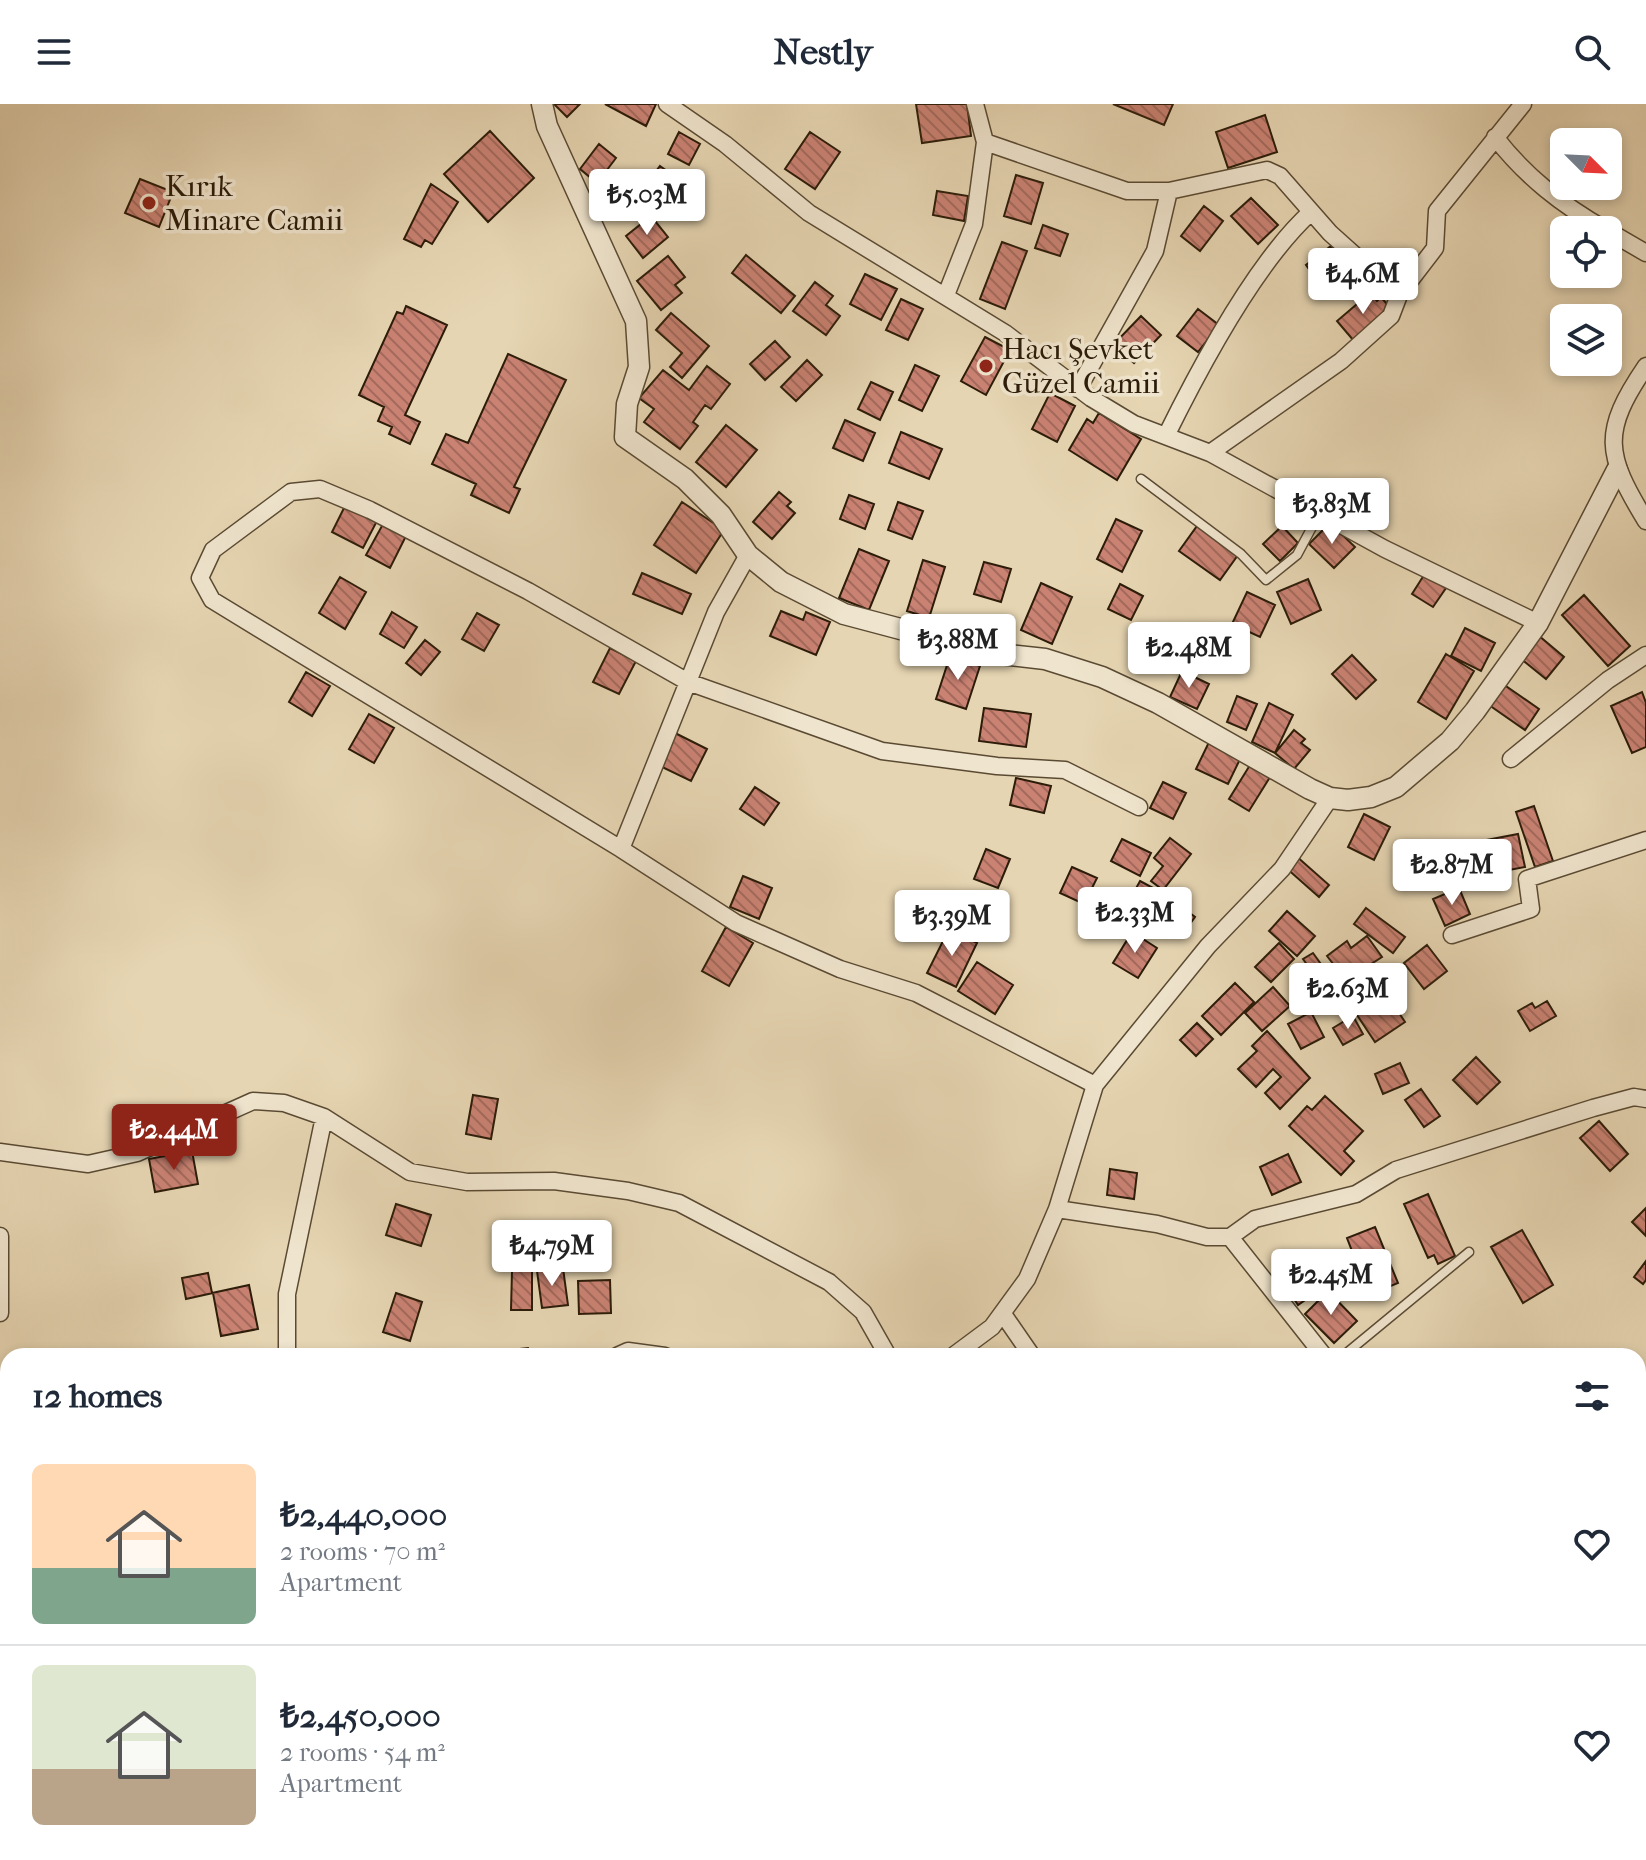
<!DOCTYPE html>
<html lang="en">
<head>
<meta charset="utf-8">
<style>
  :root { --surface:#fff; --page:#f2f2f3; --text:#1f2937; --muted:#747a83; --line:#e0e1e3; --accent:#8f2418 }
  body { margin:0; font-family:"IM FELL French Canon",serif; background:var(--page); color:var(--text); height:100vh; display:flex; flex-direction:column; font-size:30px; white-space:nowrap }
  * { box-sizing:border-box; margin:0 }
  p { font-size:26px; color:var(--muted) }
  .icon { flex:none; width:44px; height:44px; fill:none; stroke:currentColor; stroke-width:2; stroke-linecap:round; stroke-linejoin:round }
  .map { position:relative; flex:1; overflow:hidden }
  .panel { position:absolute; left:0px; top:1244px; width:1646px; height:512px; display:flex; flex-direction:column; background:var(--surface); border-radius:24px 24px 0 0; box-shadow:0 4px 12px #0003 }
  .panel>* { flex:none }
  .needle { width:52px; rotate:114deg }
  .fabs { position:absolute; left:1550px; top:24px; display:grid; gap:16px }
  .fabs a { display:grid; place-items:center; width:72px; height:72px; border-radius:12px; background:var(--surface); box-shadow:0 4px 12px #0003; font-size:40px }
  .price { position:absolute; translate:-50% -68px; padding:0 18px; border-radius:8px; background:#fff; color:#222; font-size:26px; line-height:52px; filter:drop-shadow(0 2px 4px #0008) }
  .price::after { content:''; position:absolute; left:50%; top:48px; width:24px; height:18px; margin-left:-12px; background:inherit; clip-path:polygon(0 0,100% 0,50% 100%) }
  .price.selected { background:var(--accent); color:#fff }
  ul { padding:0; list-style:none }
  li { display:flex; align-items:center; gap:24px; height:200px; padding:0 32px }
  li+li { border-top:2px solid var(--line) }
  li span { display:grid; place-items:center; flex:none; width:224px; height:160px; border-radius:12px; color:#555 }
  li>.icon { margin-inline-start:auto }
  span .icon { width:96px; height:96px; fill:#fffc; stroke-width:1 }
  li b { font-size:34px }
  h2 { display:flex; justify-content:space-between; align-items:center; height:96px; padding:0 32px; font-size:34px }
  header { display:flex; justify-content:space-between; align-items:center; height:104px; padding:0 32px; background:var(--surface); font-size:36px; font-weight:700 }
  .map>svg:first-child { display:block }
  .building { fill:url(#building-back-hatch); stroke:#2c1c09; stroke-width:2 }
  .lines { fill:none; stroke-linecap:round; stroke-linejoin:round }
  .service-casing { stroke:#5a4a33; stroke-width:11 }
  .minor-casing { stroke:#5a4a33; stroke-width:19 }
  .tertiary-casing { stroke:#5a4a33; stroke-width:23 }
  .trunk-casing { stroke:#2c1c09; stroke-width:31 }
  .service { stroke:#efe4cd; stroke-width:8 }
  .minor { stroke:#efe4cd; stroke-width:16 }
  .tertiary { stroke:#efe4cd; stroke-width:20 }
  .trunk { stroke:#e6d5b2; stroke-width:28 }
  .poi-dot { fill:#8f2418; stroke:#efe4cd; stroke-width:3 }
  .labels { text-anchor:middle; stroke-width:7; stroke-linejoin:round; paint-order:stroke }
  .poi-label { font-size:30px; fill:#2c1c09; stroke:#efe4cd; text-anchor:start }
</style>
</head>
<body>
<header><svg class="icon" aria-label="menu" viewBox="0 0 24 24"><path d="M4 6h16M4 12h16M4 18h16"/></svg>Nestly<svg class="icon" aria-label="search" viewBox="0 0 24 24"><circle cx="10" cy="10" r="6"/><path d="M15 15l6 6"/></svg></header>
<div class="map">
<svg width="1646" height="1756" viewBox="0 0 1646 1756">
  <defs>
    <pattern id="building-back-hatch" width="6" height="6" patternUnits="userSpaceOnUse" patternTransform="scale(2)"><rect width="6" height="6" fill="#ca8273"/><path d="M-1 5l2 2M0 0l6 6M5-1l2 2" fill="none" stroke="#a46a5d"/></pattern>
  </defs>
  <rect width="100%" height="100%" fill="#e6d5b2"/>
  <filter id="stains"><feTurbulence type="fractalNoise" baseFrequency=".0025" numOctaves="4"/><feColorMatrix values="0 0 0 0 .2 0 0 0 0 .09 0 0 0 0 .02 0 0 0 .5 -.17"/></filter>
  <radialGradient id="worn" r=".72"><stop offset=".6" stop-color="#630" stop-opacity="0"/><stop offset="1" stop-color="#630" stop-opacity=".3"/></radialGradient>
  <path class="building" d="M554,0H580L567,13Z
    M605,0H656L646,22Z
    M916,0H967L971,32L922,39Z
    M1113,0H1173L1164,21Z
    M1265,11L1277,48L1228,64L1216,28Z
    M490,27L534,74L488,118L444,70Z
    M679,28L700,40L689,61L668,50Z
    M810,28L840,48L815,85L785,65Z
    M599,40L616,54L597,79L580,65Z
    M660,62L681,77L663,102L642,86Z
    M613,71L630,81L623,91L628,94L621,106L600,92Z
    M1016,71L1043,79L1031,120L1004,112Z
    M140,75L173,88L159,123L125,109Z
    M431,80L458,98L432,140L425,136L421,143L404,135Z
    M937,87L968,92L964,117L933,111Z
    M1251,94L1278,121L1258,140L1231,112Z
    M1204,102L1223,117L1200,147L1181,132Z
    M651,112L668,133L643,154L626,132Z
    M1043,121L1068,130L1060,152L1035,144Z
    M1002,138L1027,147L1005,205L980,195Z
    M1331,142L1350,168L1325,187L1306,161Z
    M746,151L795,192L781,209L732,169Z
    M668,152L685,173L675,181L682,189L661,206L637,177Z
    M865,170L897,185L881,216L850,200Z
    M815,178L833,192L826,201L840,212L826,231L793,207Z
    M1370,189L1377,197L1381,193L1391,205L1354,237L1337,217Z
    M901,195L923,205L908,236L886,226Z
    M406,202L447,221L405,311L420,318L410,340L389,330L392,323L378,317L384,303L359,291L397,208L403,210Z
    M1198,205L1219,221L1198,248L1177,232Z
    M671,209L709,242L682,274L670,263L682,249L656,226Z
    M1141,212L1161,231L1134,259L1114,240Z
    M985,233L1010,246L986,291L961,277Z
    M775,237L790,253L765,276L750,260Z
    M508,250L566,276L514,383L520,385L509,409L471,391L476,380L432,360L446,330L468,339Z
    M807,256L822,271L796,297L781,283Z
    M915,261L939,272L922,307L899,296Z
    M707,262L730,280L711,305L705,301L693,318L698,322L680,345L644,318L654,305L639,294L663,266L689,286Z
    M871,278L893,288L880,316L858,305Z
    M1050,289L1075,302L1057,338L1032,325Z
    M1099,309L1141,335L1117,376L1069,346L1087,315L1093,319Z
    M845,316L875,329L863,357L833,344Z
    M726,321L757,346L726,383L696,358Z
    M901,328L942,345L929,375L889,359Z
    M779,388L791,398L787,402L795,409L772,435L753,418Z
    M849,391L874,400L865,425L840,415Z
    M347,398L379,413L363,444L332,428Z
    M682,398L724,426L696,469L654,441Z
    M898,398L923,407L912,435L888,426Z
    M1116,415L1142,427L1122,468L1097,455Z
    M1330,419L1355,443L1334,464L1309,440Z
    M383,420L406,432L390,464L366,451Z
    M1197,422L1238,451L1220,476L1179,447Z
    M1282,422L1298,439L1280,457L1263,440Z
    M859,445L889,457L869,506L839,494Z
    M923,456L945,463L929,514L907,507Z
    M984,458L1011,465L1001,498L974,490Z
    M642,469L691,490L682,510L633,490Z
    M1424,471L1446,484L1433,503L1412,490Z
    M340,473L366,488L345,525L319,509Z
    M1308,475L1321,506L1291,520L1277,488Z
    M1041,479L1072,493L1052,540L1021,526Z
    M1120,480L1143,492L1131,516L1108,505Z
    M1247,488L1275,501L1260,533L1232,520Z
    M1584,491L1630,542L1608,562L1562,511Z
    M781,507L803,516L806,508L830,518L816,551L770,532Z
    M392,508L417,523L404,544L380,530Z
    M477,509L499,521L484,547L462,535Z
    M1465,524L1495,539L1481,567L1451,552Z
    M1538,531L1564,553L1546,575L1520,554Z
    M425,536L440,548L421,571L406,559Z
    M610,544L636,557L619,590L593,578Z
    M1446,550L1474,567L1446,615L1418,598Z
    M1352,551L1376,576L1356,595L1332,570Z
    M950,552L980,562L966,605L936,595Z
    M1182,567L1209,580L1197,605L1170,593Z
    M306,568L330,582L312,612L289,598Z
    M1503,580L1539,605L1525,626L1489,601Z
    M1642,588L1646,599V643L1632,649L1611,602Z
    M1237,592L1257,600L1246,626L1227,618Z
    M1269,599L1293,611L1275,649L1252,638Z
    M984,604L1031,610L1026,643L979,637Z
    M369,610L394,624L374,659L349,645Z
    M1294,626L1305,635L1301,639L1310,646L1294,665L1275,649Z
    M675,629L707,645L691,677L660,662Z
    M1210,636L1242,651L1228,680L1196,665Z
    M1250,661L1270,673L1249,707L1229,695Z
    M1016,674L1051,682L1044,709L1010,701Z
    M1163,678L1186,689L1173,715L1150,704Z
    M755,683L779,699L764,721L740,705Z
    M1534,702L1553,757L1535,763L1516,708Z
    M1364,710L1390,723L1374,756L1348,743Z
    M1518,730L1525,763L1488,770L1481,737Z
    M1170,734L1191,750L1163,786L1151,777L1163,762L1154,754Z
    M1122,735L1151,749L1140,772L1111,757Z
    M986,745L1010,755L998,784L974,775Z
    M1295,751L1329,781L1319,793L1285,763Z
    M1072,763L1097,774L1084,800L1060,789Z
    M743,772L772,784L759,815L730,803Z
    M1140,777L1166,791L1155,813L1128,799Z
    M1459,784L1470,810L1445,822L1433,795Z
    M1173,796L1195,813L1181,832L1159,815Z
    M1366,804L1405,833L1393,849L1354,820Z
    M1287,807L1315,832L1297,852L1269,827Z
    M726,823L753,839L729,882L702,867Z
    M949,825L977,839L956,883L927,869Z
    M1132,828L1157,844L1138,874L1113,859Z
    M1367,832L1382,853L1313,897L1302,880L1307,876L1301,867L1308,862L1303,855L1313,849L1326,867L1334,861L1327,852L1347,837L1351,844Z
    M1279,839L1294,855L1271,878L1255,863Z
    M1427,841L1447,867L1424,885L1404,859Z
    M977,858L1013,881L995,910L958,887Z
    M1373,869L1405,918L1375,938L1343,890Z
    M1235,879L1254,898L1221,931L1202,912Z
    M1273,883L1290,902L1262,927L1245,909Z
    M1547,897L1556,912L1530,927L1518,907L1532,899L1535,904Z
    M1311,908L1324,933L1301,945L1288,920Z
    M1353,912L1363,930L1343,941L1333,924Z
    M1197,919L1213,935L1196,952L1180,936Z
    M1267,927L1310,974L1280,1005L1265,989L1281,973L1273,965L1256,983L1238,965L1257,947L1252,942Z
    M1476,953L1500,978L1477,1000L1453,976Z
    M1400,959L1409,979L1383,990L1375,970Z
    M1421,985L1440,1012L1424,1023L1405,996Z
    M473,991L498,995L491,1035L466,1030Z
    M1325,992L1363,1027L1344,1047L1354,1057L1341,1071L1289,1022L1307,1002L1312,1006Z
    M1599,1017L1628,1050L1610,1067L1580,1034Z
    M192,1047L198,1080L155,1088L149,1055Z
    M1288,1050L1301,1078L1272,1091L1260,1063Z
    M1110,1065L1137,1069L1134,1095L1107,1091Z
    M1428,1090L1455,1152L1438,1160L1434,1151L1428,1154L1404,1100Z
    M396,1100L431,1111L421,1142L386,1131Z
    M1646,1104V1132L1632,1118Z
    M1375,1123L1398,1179L1369,1191L1347,1134Z
    M1522,1126L1553,1181L1523,1199L1491,1143Z
    M1646,1157V1176L1643,1180L1634,1173Z
    M1310,1158L1325,1182L1298,1201L1282,1176Z
    M563,1164L568,1201L542,1204L537,1167Z
    M512,1167H532V1206H511Z
    M208,1169L212,1189L249,1181L258,1225L221,1232L213,1189L186,1195L182,1174Z
    M610,1176L611,1209L579,1210L578,1177Z
    M1328,1187L1357,1217L1334,1239L1305,1210Z
    M396,1189L422,1198L410,1237L383,1228Z
    M528,1244L530,1252H511V1246Z
    M0,1342L8,1343V1388L0,1387Z
    M324,1748H360L361,1756H325Z
    M544,1748H603L596,1756H553Z
    M855,1748H894L895,1756H856Z"/>
  <g class="lines">
    <defs>
      <path id="service" d="M1141,375L1241,450L1266,476L1297,451L1319,410
        M1343,1252L1469,1148"/>
      <path id="minor" d="M667,0L725,40L809,109L1005,229L1091,294L1134,320L1210,349L1385,445L1538,519
        M1495,33C1526,73 1562,101 1606,126
        M985,38L1127,87H1169L1267,66L1280,72L1330,129L1399,191
        M1608,127L1646,149
        M946,191L974,120L985,38L975,0
        M1646,262C1601,328 1605,350 1646,417
        M1078,285L1155,147L1169,87
        M1166,332C1200,263 1255,159 1311,108
        M1210,349L1341,257L1391,212L1399,191L1435,144L1437,107L1523,0
        M1511,655L1608,576L1646,551
        M621,745L716,508L748,451
        M1452,831L1531,805L1527,775L1646,736
        M1095,981L916,889L840,865L736,819L621,745L212,496L200,474L213,446L291,388L320,385L370,406L528,487L688,578L882,647L997,662L1065,666L1139,703
        M0,1048L88,1060L137,1049L253,997L284,999L324,1013L410,1068L467,1078L554,1077L628,1087L679,1099L829,1178L863,1208L888,1252
        M1057,1105L1157,1120L1207,1133H1230L1255,1115L1356,1090L1396,1066L1593,1004L1634,993L1646,995
        M0,1132V1209
        M1230,1133L1324,1252
        M1003,1210L1032,1252
        M287,1252V1190L324,1013
        M617,1252L628,1247L665,1252
        M953,1252L992,1223L1027,1175L1057,1105L1095,981L1208,842L1282,765L1330,694
        M1638,1567L1646,1565
        M1168,1748L1176,1756
        M434,1756L440,1748
        M681,1756L690,1748"/>
      <path id="tertiary" d="M542,0L547,22L636,217L639,263L627,300L625,333L685,375L721,411L748,451L781,478L844,510L991,549L1045,555L1102,573L1158,599L1310,685L1330,694L1348,696L1371,693L1396,683L1450,637L1475,607L1538,519L1617,366
        M1638,1406L1646,1399
        M0,1483L8,1484
        M654,1748L660,1756"/>
      <path id="trunk" d="M1638,1453L1646,1448
        M1638,1476L1646,1472
        M1247,1756L1257,1748
        M1277,1756L1287,1748"/>
    </defs>
    <use href="#service" class="service-casing"/>
    <use href="#minor" class="minor-casing"/>
    <use href="#tertiary" class="tertiary-casing"/>
    <use href="#trunk" class="trunk-casing"/>
    <use href="#service" class="service"/>
    <use href="#minor" class="minor"/>
    <use href="#tertiary" class="tertiary"/>
    <use href="#trunk" class="trunk"/>
  </g>
  <g class="poi-dot">
    <circle cx="149" cy="99" r="8"/>
    <circle cx="986" cy="262" r="8"/>
  </g>
  <g class="labels">
    <g class="poi-label">
      <text x="165" y="92">Kırık<tspan x="165" dy="34">Minare Camii</tspan></text>
      <text x="1002" y="255">Hacı Şevket<tspan x="1002" dy="34">Güzel Camii</tspan></text>
    </g>
  </g>
  <rect width="100%" height="100%" filter="url(#stains)"/>
  <rect width="100%" height="100%" fill="url(#worn)"/>
</svg>
<div class="fabs">
<a><svg class="needle" viewBox="-14 -14 28 28"><path d="M0-13l5 13h-10z" fill="#e53935"/><path d="M0 13l5-13h-10z" fill="#747a83"/></svg></a>
<a><svg class="icon" aria-label="locate" viewBox="0 0 24 24"><circle cx="12" cy="12" r="6"/><path d="M12 2v4M12 18v4M2 12h4M18 12h4"/></svg></a>
<a><svg class="icon" aria-label="layers" viewBox="0 0 24 24"><path d="M12 4l9 5-9 5-9-5zM3 14l9 5 9-5"/></svg></a>
</div>
<b class="price" style="left:647px;top:133px">₺5.03M</b>
<b class="price" style="left:1363px;top:212px">₺4.6M</b>
<b class="price" style="left:1332px;top:442px">₺3.83M</b>
<b class="price" style="left:958px;top:578px">₺3.88M</b>
<b class="price" style="left:1189px;top:586px">₺2.48M</b>
<b class="price" style="left:1452px;top:803px">₺2.87M</b>
<b class="price" style="left:1135px;top:851px">₺2.33M</b>
<b class="price" style="left:952px;top:854px">₺3.39M</b>
<b class="price" style="left:1348px;top:927px">₺2.63M</b>
<b class="price selected" style="left:174px;top:1068px">₺2.44M</b>
<b class="price" style="left:552px;top:1184px">₺4.79M</b>
<b class="price" style="left:1331px;top:1213px">₺2.45M</b>
<section class="panel">
<h2>12 homes<svg class="icon" aria-label="filters" viewBox="0 0 24 24"><path d="M4 7h16M4 17h16"/><circle cx="9" cy="7" r="2"/><circle cx="15" cy="17" r="2"/></svg></h2>
<ul>
<li><span style="background:linear-gradient(#ffd9b3 65%,#7fa58c 0)"><svg class="icon" aria-label="home" viewBox="0 0 24 24"><path d="M3 11l9-7 9 7M6 9v11h12V9"/></svg></span><div><b>₺2,440,000</b><p>2 rooms · 70 m²</p><p>Apartment</p></div><svg class="icon" aria-label="heart" viewBox="0 0 24 24"><path d="M12 20l-8-8c-3-5 5-10 8-4 3-6 11-1 8 4z"/></svg></li>
<li><span style="background:linear-gradient(#dfe7d0 65%,#b9a48a 0)"><svg class="icon" aria-label="home" viewBox="0 0 24 24"><path d="M3 11l9-7 9 7M6 9v11h12V9"/></svg></span><div><b>₺2,450,000</b><p>2 rooms · 54 m²</p><p>Apartment</p></div><svg class="icon" aria-label="heart" viewBox="0 0 24 24"><path d="M12 20l-8-8c-3-5 5-10 8-4 3-6 11-1 8 4z"/></svg></li>
</ul>
</section>
</div>
</body>
</html>
